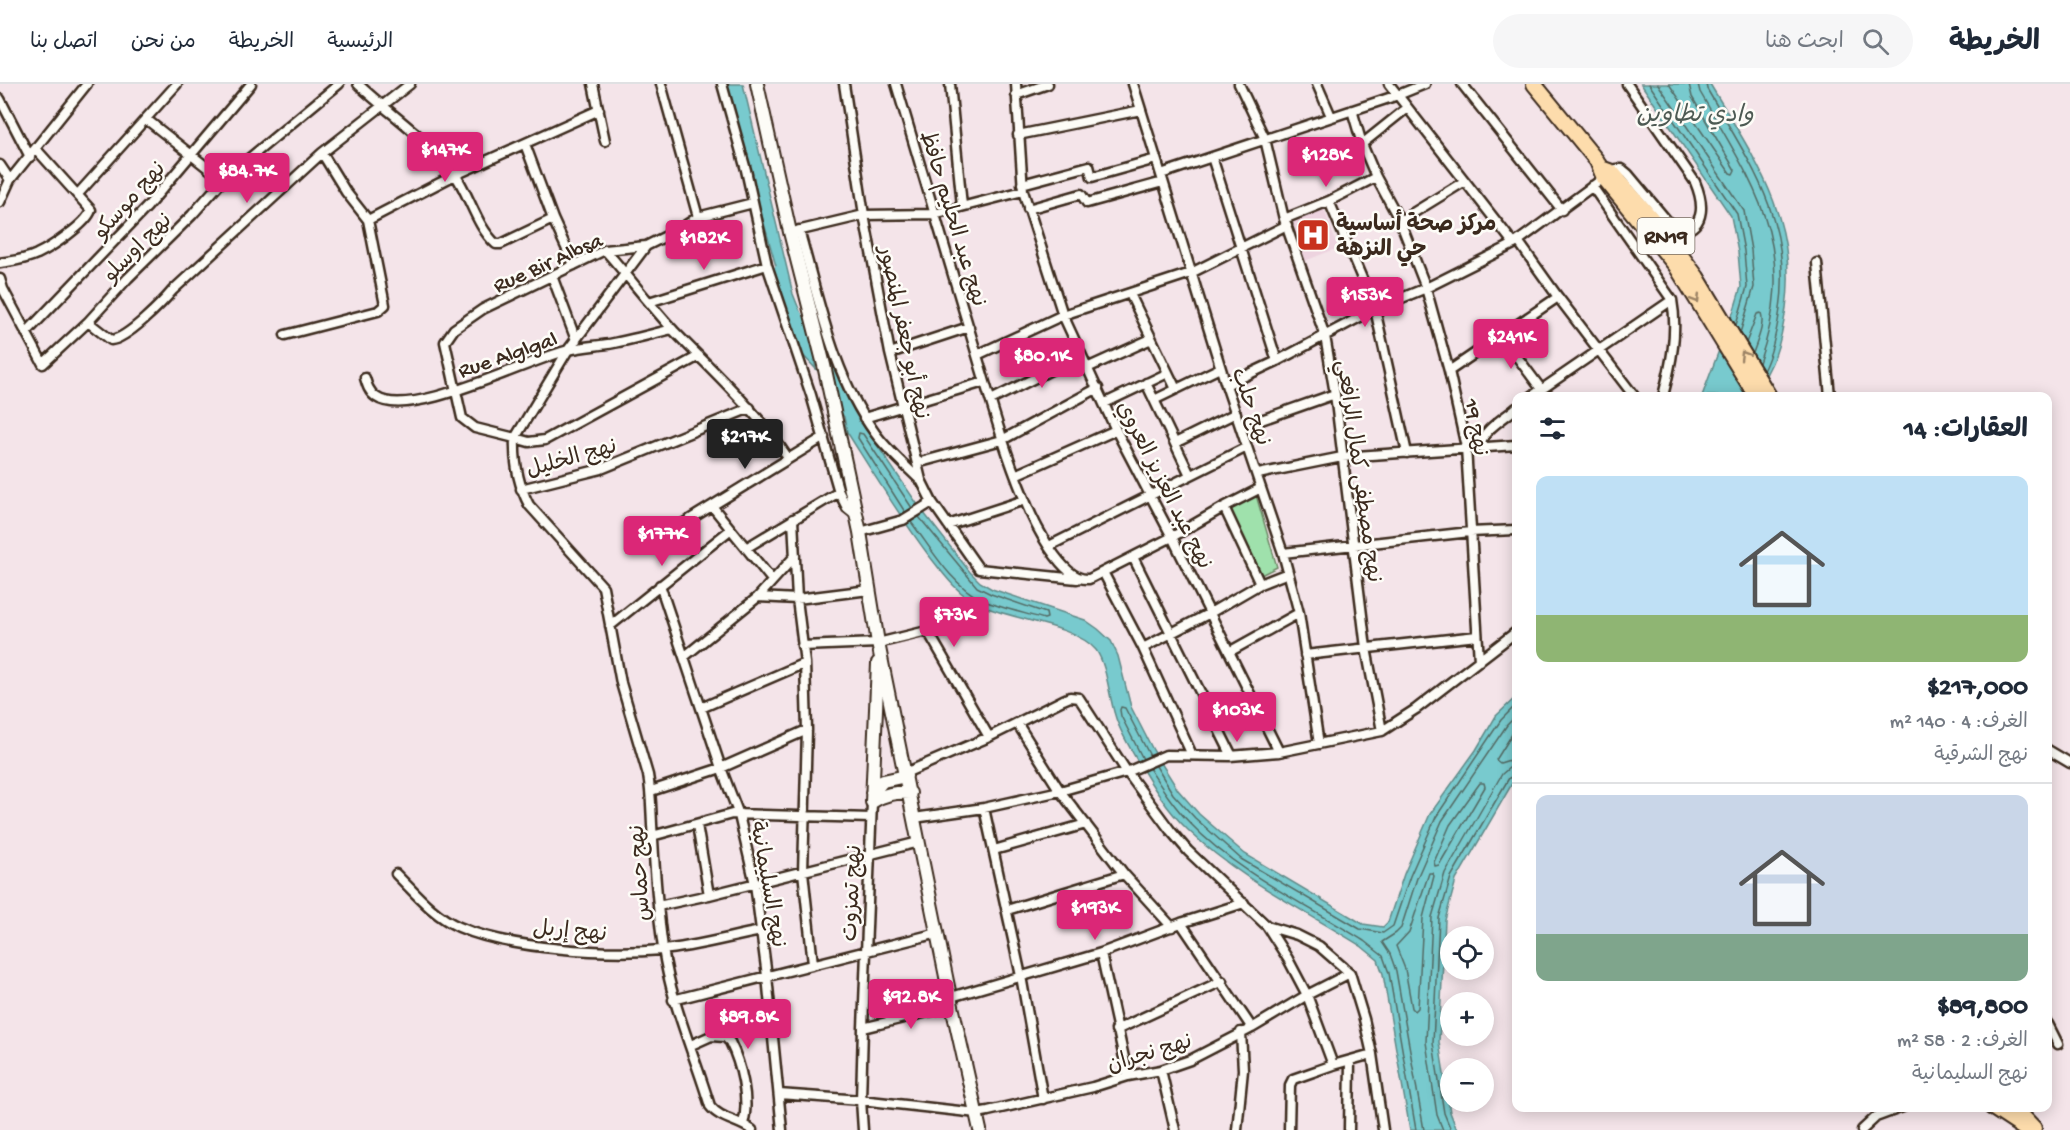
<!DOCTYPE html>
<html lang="ar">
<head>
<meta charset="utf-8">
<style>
  :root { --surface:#fff; --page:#f6f6f7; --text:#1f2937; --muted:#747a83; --line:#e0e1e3; --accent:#db2777 }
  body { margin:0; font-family:"Gochi Hand","Playpen Sans Arabic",sans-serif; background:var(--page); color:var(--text); direction:rtl; height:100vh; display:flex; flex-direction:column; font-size:22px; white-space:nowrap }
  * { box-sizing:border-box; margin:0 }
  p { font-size:20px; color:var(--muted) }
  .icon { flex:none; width:33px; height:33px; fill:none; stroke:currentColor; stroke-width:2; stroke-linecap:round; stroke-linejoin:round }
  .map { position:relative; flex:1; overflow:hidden; direction:ltr }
  .panel { position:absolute; left:1512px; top:308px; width:540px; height:720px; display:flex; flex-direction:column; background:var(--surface); border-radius:12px; box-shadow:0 3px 15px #0003; direction:rtl }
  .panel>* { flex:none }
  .controls { position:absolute; left:1440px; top:842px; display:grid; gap:12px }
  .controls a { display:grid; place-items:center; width:54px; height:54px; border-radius:50%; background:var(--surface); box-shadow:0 3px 15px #0003; font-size:30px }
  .price { position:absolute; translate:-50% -51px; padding:0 14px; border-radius:6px; background:var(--accent); color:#fff; font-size:20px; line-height:39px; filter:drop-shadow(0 2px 3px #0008) }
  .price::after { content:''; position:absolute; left:50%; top:36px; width:18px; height:14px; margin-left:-9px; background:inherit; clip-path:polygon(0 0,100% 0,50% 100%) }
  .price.current { background:#222; color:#fff }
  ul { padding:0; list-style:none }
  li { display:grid; align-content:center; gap:12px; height:318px; padding:0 24px }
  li+li { border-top:2px solid var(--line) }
  li span { display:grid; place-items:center; height:186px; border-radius:12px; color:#555 }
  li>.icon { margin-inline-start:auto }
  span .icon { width:108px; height:108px; fill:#fffc; stroke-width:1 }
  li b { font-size:26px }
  h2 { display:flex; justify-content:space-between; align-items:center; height:72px; padding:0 24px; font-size:26px }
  header { display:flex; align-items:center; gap:36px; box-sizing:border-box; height:84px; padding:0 30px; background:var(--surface); border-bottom:2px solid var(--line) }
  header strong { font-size:28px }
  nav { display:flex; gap:33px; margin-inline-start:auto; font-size:21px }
  .search { width:420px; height:54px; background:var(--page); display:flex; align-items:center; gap:15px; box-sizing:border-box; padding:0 21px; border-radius:33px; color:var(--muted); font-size:22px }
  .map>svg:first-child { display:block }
  .built { fill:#edd3df }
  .green { fill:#9fe1ac; stroke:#6d8665; stroke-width:1.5 }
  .water { fill:#78cace; stroke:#608a88; stroke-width:1.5 }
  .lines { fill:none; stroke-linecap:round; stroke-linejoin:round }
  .shore { stroke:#536a64; stroke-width:1.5 }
  .river { stroke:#78cace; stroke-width:15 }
  .street-casing { stroke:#3b2a1e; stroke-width:13 }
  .secondary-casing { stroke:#3b2a1e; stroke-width:16 }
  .primary-casing { stroke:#3b2a1e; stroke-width:18 }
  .street { stroke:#fdfcf7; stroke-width:8 }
  .secondary { stroke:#fdfcf7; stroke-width:12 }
  .primary { stroke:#fddcac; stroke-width:14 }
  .oneway { stroke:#9c8365 }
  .labels { text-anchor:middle; stroke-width:5; stroke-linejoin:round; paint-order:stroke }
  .shield { fill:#fdfcf7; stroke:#75695f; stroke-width:1.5 }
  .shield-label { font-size:21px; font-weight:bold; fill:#3b2a1e }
  .street-label { font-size:22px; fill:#3b2a1e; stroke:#fdfcf7 }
  .poi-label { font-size:22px; font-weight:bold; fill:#3b2a1e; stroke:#fdfcf7; text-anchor:start }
  .water-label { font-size:24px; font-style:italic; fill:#4d5a53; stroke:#fdfcf7 }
</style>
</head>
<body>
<header>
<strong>الخريطة</strong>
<div class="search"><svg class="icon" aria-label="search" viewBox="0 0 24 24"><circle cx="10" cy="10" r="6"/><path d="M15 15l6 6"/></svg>ابحث هنا</div>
<nav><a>الرئيسية</a><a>الخريطة</a><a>من نحن</a><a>اتصل بنا</a></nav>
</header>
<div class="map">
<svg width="2070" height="1046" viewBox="0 0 2070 1046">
  <rect width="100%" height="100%" fill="#f4e4e9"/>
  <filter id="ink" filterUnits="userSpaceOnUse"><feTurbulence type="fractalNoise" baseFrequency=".0167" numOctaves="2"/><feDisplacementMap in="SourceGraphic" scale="12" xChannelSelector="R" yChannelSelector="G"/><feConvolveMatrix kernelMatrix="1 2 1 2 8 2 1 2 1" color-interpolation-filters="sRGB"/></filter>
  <g filter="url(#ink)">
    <path class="built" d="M1324,125L1338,164L1302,178L1289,138Z"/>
    <path class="green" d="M1256,411L1277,483L1259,492L1227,425Z"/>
    <path class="water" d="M725,0H743L793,210L809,250L816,285L800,268Z
      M1641,0H1710C1753,72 1799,135 1786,224C1781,261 1774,281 1753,312H1702L1734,226L1741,203L1738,168L1731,132Z
      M829,271L862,339L920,424L970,488L980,498L992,505L1085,536L1098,545L1111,557L1118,572L1131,623L1153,666L1178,706L1199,730L1245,770L1363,840L1383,843L1388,838L1404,790L1430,730L1476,666L1496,632L1516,613V693L1456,796L1445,836L1439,958L1450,1028L1457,1046H1410L1383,890L1378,876L1361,862C1302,825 1238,794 1188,746C1167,726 1151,700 1137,676C1129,662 1119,646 1115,631C1109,613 1107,581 1096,566C1076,541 1007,535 978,520C956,509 942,488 927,469C898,430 873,389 847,348L844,333L838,324Z"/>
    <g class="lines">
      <path class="shore" d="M1649,0L1737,130L1744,167L1747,203L1736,241
        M1658,0L1744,127L1751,166L1754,203L1740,249
        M1669,0L1730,89L1733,90L1735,86L1692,13L1689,0
        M1698,0L1700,8C1756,105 1800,163 1759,279
        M1706,0L1707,5C1749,77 1793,137 1780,225C1777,246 1773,267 1763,287
        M1746,259L1757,230L1761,229C1765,241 1757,257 1753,269
        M905,428L858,354L859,349L863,350L912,424
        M911,438C931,464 951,501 982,516C1001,524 1024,529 1044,535L1047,534L1046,529L991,510L977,503L919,433
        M1516,644L1496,676L1500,679L1516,674
        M1143,675L1121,632L1120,626L1121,623L1125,624L1150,672
        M1156,682L1173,710L1195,734L1241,775L1360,845L1383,849L1393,842L1410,792L1436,733L1501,636L1516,621
        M1149,684C1162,704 1174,723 1190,739C1236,788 1307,821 1364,857L1383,872L1389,889L1416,1046
        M1480,699H1484L1485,703L1439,781L1435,782L1434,778L1450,741Z
        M1429,789H1432L1434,792L1423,834L1418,924L1415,927L1412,924L1405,885L1396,862L1409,848Z
        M1424,1046L1396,887L1390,870L1382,858L1396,849L1401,844L1417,794L1442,737L1507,641L1516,632
        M1443,1046L1437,1031L1426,958L1432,833L1445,789L1502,690L1509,684L1516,683
        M1451,1046L1444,1029L1433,959L1439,834L1451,793L1509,694L1516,691"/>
      <path class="river" d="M779,189L786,219L823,277"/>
      <defs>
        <path id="street" d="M358,0C388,29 433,58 456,92C470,113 477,143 496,160H501L553,135
          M593,0L605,57
          M661,0L698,133
          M722,0L746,86L767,181L811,311L839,408L847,424L857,432
          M844,0L864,131L890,269L921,396L932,418L979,485L1077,495
          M896,0C921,86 947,172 973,258C989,311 1003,363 1024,414C1033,437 1062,498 1089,495L1172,453L1224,423L1261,404
          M950,0L962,122
          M1016,0L1023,107L1063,231L1116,346L1172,453L1279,668
          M1133,0L1226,301L1283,469L1299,529L1319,660
          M1239,0L1265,55L1284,135L1325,252L1335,310L1366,564L1382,647
          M1317,0L1331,32
          M1389,0L1514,160
          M1462,0L1562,126
          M1016,11L1048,0
          M0,15L30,73
          M1352,26L1362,60L1376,93L1400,137L1426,204L1449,287L1466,363L1479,577
          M146,35L223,96
          M1018,51L1141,26
          M525,60L553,135L574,181
          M1362,60L1407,24
          M322,69L346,108L368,136
          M1212,73L1277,277
          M0,81L10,96
          M1161,90L1398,11L1425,0
          M1022,100L1089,82L1092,93L1156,75
          M1592,102L1672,216C1678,248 1671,281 1663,312
          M78,110L177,0
          M1329,117L1375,225L1407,369
          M0,118L10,96L87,0
          M1028,125L1081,110L1087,119L1163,98
          M1284,135L1329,117L1376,93
          M1400,137L1465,97
          M799,146C819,215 832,290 875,349C887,366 905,381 920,396
          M797,147L864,131L934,130L1023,107
          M1518,157L1558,213L1634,312
          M646,162L568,266L515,354L529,358L545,356L699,272
          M605,166C628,192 650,221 674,247C714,288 756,326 788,374
          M0,179C12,177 25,176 37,170C50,164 87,140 91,126L36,65
          M1817,179L1830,312
          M552,192L576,256
          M0,195L3,205L43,280L88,238L128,194L192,131L223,96L339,0
          M1130,210L1176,305
          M649,218L767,181
          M88,238L111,256C127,255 162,219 173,206L322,69L410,0
          M26,249L147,123L251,0
          M285,251L378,227L385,221L368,136L455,91L599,26
          M1501,251L1541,305
          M890,269L969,243
          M977,271L1063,231L1191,189L1287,141
          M1087,284L1151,255
          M1449,287L1558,213
          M365,294C367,301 369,308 376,313C410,337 529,275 569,266C584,262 599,262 614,259C634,255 653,250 672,245
          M1146,299L1190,391
          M1226,301L1277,277L1375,225L1426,204L1514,160L1616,85H1622L1628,90L1674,145L1681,148C1707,142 1703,117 1695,98L1627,0
          M1532,312L1672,216
          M991,316L1081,271
          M1154,316L1220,284
          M1105,319L1168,289
          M864,334L984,298
          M1241,343L1335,310
          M1175,359L1236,329
          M1480,362C1482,346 1505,334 1516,324
          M917,379L1002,356L1098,304
          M1258,390L1342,373L1516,361
          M1015,391L1116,346
          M521,405L601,385L750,324
          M712,422L772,496
          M1224,423L1260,500
          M793,435L797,515L805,579L807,646L803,788L813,880
          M948,441L1025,416
          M679,442L824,353
          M860,448L903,436L932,418
          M1049,462L1247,363
          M746,464L839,408
          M1283,469L1470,448L1516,446
          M1133,473L1232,672
          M1103,488L1143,564L1192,671
          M660,501L721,684L739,731L755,800L767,892L782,1046
          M758,513L797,515L869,506
          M610,542L730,446
          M802,562L878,559L923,548L929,549L989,653
          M1143,564L1210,529L1260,500L1288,489
          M1229,568L1299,529
          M1305,571L1477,552
          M684,573L758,513L795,472
          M701,624L805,579
          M1017,639L1060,707L1124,790L1172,843
          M2048,666L2070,679
          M905,689L989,653L1063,616L1070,613L1079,614L1127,688L1170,746L1188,767L1267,842L1288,875L1307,911L1333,981
          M651,707L721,684L807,646
          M984,724L1021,892L1043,1015
          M914,734L984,724L1060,707L1127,688L1166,671L1230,672L1279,668L1382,647L1416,625L1516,548
          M697,741L709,811
          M652,752L732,730L871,734
          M994,766L1086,740
          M396,790C415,809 434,832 459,843C509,865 607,871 662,866C695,863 729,853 761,847
          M658,822L709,811L919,758
          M1007,826L1124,790
          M1181,839L1252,944
          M1267,842L1297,851L1319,862L1350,889L1364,935L1372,970L1383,1046
          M1101,869L1128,992
          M951,913L1101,869L1181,839L1244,819
          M673,916L938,849
          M2048,940L2058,960
          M863,944L952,922
          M1116,946L1222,897
          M691,961L711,952L725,953L730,958C741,980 750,1016 743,1040
          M1161,986L1175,1046
          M779,1010L861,1016L977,1029L988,1027L1093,1003L1128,992L1161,986L1190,976L1252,944L1307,911L1350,889
          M752,1046C738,1036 720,1035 710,1022C694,969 671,919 663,864C658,828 655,791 653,755C651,734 652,713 648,691L621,599L603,503L529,421C518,400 514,378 515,354L475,344L462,334L445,258L454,245L483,225L605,166L646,162L680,145L698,133L753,119
          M863,1046L861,1016L863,944L872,718
          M1237,1046L1243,986L1241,948
          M1289,1046L1290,1001L1293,995L1333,981L1372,970
          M1349,1046L1350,977
          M1862,1046L1876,1033L1903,1023"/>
        <path id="secondary" d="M757,0L790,148L824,281L860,448L878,559L952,922L980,1046
          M872,709L883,697L906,692
          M872,718L878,579
          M872,718C884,710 895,708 910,709"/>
        <path id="primary" d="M1534,0L1597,77L1604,94L1676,182L1756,312
          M1601,84L1612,88L1665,150L1697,193L1769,312
          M1991,1023L2026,1046
          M2014,1023L2034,1044"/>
      </defs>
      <use href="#street" class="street-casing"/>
      <use href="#secondary" class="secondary-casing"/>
      <use href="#primary" class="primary-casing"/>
      <use href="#street" class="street"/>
      <use href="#secondary" class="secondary"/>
      <use href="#primary" class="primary"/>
    </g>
    <defs><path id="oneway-chevron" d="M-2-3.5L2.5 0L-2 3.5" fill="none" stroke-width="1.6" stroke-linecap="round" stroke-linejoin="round" transform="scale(1.5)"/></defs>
    <g class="oneway">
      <use href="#oneway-chevron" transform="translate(1696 215) rotate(58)"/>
      <use href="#oneway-chevron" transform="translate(1744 271) rotate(-121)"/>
    </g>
  </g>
  <defs>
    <symbol id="hospital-square" viewBox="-11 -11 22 22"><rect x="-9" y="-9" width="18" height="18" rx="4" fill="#c8321e" stroke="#fdfcf7"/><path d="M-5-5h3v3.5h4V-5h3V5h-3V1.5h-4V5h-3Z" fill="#fff"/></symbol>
  </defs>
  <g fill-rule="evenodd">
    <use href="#hospital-square" x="1294" y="132" width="38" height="38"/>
  </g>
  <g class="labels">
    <rect class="shield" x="1637.5" y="134" width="57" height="36" rx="4.5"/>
    <g class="shield-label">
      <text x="1666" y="159">RN19</text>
    </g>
    <g class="street-label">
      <text transform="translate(128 115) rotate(-48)" y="8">نهج موسكو</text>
      <text transform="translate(955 134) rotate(73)" y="8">نهج عبد الحليم حافظ</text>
      <text transform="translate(136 162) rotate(-45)" y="8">نهج اوسلو</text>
      <text transform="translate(547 177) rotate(-24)" y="8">Rue Bir Albsa</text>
      <text transform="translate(906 248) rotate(78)" y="8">نهج أبو جعفر المنصور</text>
      <text transform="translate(507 269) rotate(-19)" y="8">Rue Alglgal</text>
      <text transform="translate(1253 322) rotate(71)" y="8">نهج حلب</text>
      <text transform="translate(1478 343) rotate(80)" y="8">نهج 19</text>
      <text transform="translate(571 372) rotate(-16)" y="8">نهج الخليل</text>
      <text transform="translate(1361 387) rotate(82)" y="8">نهج مصطفى كمال الرافعي</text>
      <text transform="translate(1166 400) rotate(63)" y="8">نهج عبد العزيز العروي</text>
      <text transform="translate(638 789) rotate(-94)" y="8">نهج حماس</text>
      <text transform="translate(770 800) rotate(80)" y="8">نهج السليمانية</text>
      <text transform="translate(850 809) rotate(-87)" y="8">نهج تمزوت</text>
      <text transform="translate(570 845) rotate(5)" y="8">نهج إربل</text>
      <text transform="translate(1149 967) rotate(-17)" y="8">نهج نجران</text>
    </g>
    <g class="poi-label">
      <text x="1336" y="146">مركز صحة أساسية<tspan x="1336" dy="25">حي النزهة</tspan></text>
    </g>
    <g class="water-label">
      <text x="1695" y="37">وادي تطاوين</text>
    </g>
  </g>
</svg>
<div class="controls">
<a><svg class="icon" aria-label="locate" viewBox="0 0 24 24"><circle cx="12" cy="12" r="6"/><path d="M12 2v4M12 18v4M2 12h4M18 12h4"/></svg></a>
<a>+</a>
<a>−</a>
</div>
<b class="price" style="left:445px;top:99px">$147K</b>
<b class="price" style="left:1326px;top:104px">$128K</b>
<b class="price" style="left:247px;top:120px">$84.7K</b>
<b class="price" style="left:704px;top:187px">$182K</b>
<b class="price" style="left:1365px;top:244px">$153K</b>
<b class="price" style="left:1511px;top:286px">$241K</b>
<b class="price" style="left:1042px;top:305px">$80.1K</b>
<b class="price current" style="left:745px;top:386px">$217K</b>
<b class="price" style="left:662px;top:483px">$177K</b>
<b class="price" style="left:954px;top:564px">$73K</b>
<b class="price" style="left:1237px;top:659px">$103K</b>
<b class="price" style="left:1095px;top:857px">$193K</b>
<b class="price" style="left:911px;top:946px">$92.8K</b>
<b class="price" style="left:748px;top:966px">$89.8K</b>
<section class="panel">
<h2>العقارات: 14<svg class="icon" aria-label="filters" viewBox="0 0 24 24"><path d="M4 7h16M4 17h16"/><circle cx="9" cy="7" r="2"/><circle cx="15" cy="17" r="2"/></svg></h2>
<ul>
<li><span style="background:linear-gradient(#bfe0f5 75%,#8fb573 0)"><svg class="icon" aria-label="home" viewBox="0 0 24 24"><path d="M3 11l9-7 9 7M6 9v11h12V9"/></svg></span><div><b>$217,000</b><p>الغرف: 4 · 140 m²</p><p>نهج الشرقية</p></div></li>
<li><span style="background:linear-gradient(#c9d6e8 75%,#7fa58c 0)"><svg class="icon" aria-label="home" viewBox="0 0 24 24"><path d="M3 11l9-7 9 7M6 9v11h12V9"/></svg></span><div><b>$89,800</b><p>الغرف: 2 · 58 m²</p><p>نهج السليمانية</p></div></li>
</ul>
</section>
</div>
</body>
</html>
